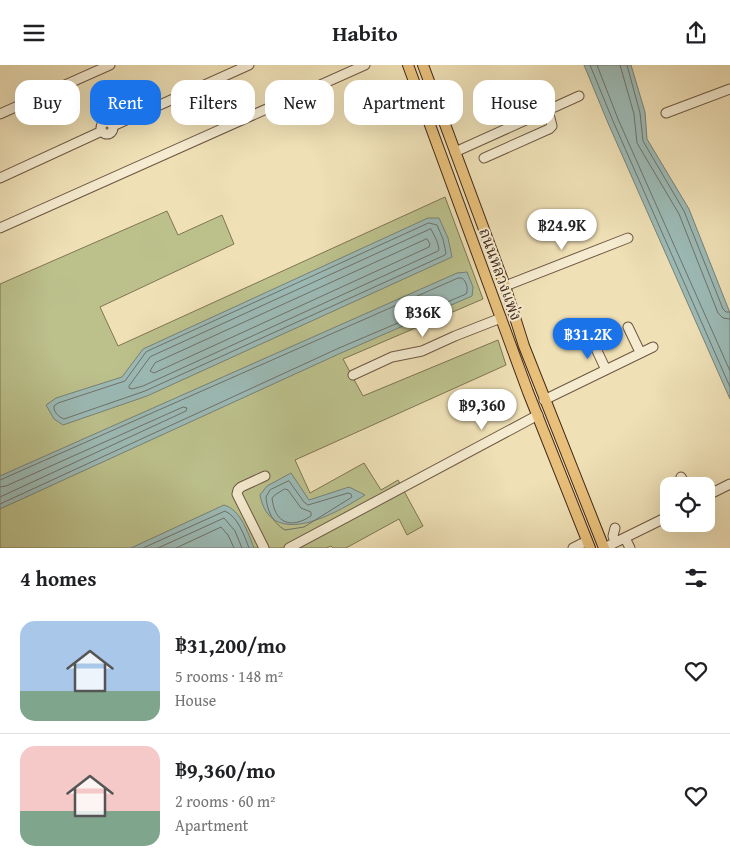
<!DOCTYPE html>
<html lang="en">
<head>
<meta charset="utf-8">
<style>
  :root { --surface:#fff; --page:#f2f2f2; --text:#202124; --muted:#757577; --line:#e0e0e0; --accent:#1a73e8 }
  body { margin:0; font-family:"Gentium Book Plus","Noto Serif Thai",serif; background:var(--page); color:var(--text); height:100vh; display:flex; flex-direction:column; font-size:19px; white-space:nowrap }
  * { box-sizing:border-box; margin:0 }
  p { font-size:16px; color:var(--muted) }
  .icon { flex:none; width:28px; height:28px; fill:none; stroke:currentColor; stroke-width:2; stroke-linecap:round; stroke-linejoin:round }
  .map { position:relative; height:483px; overflow:hidden }
  .drawer { display:flex; flex-direction:column; background:var(--surface); flex:1 }
  .drawer>* { flex:none }
  .guide { position:absolute; left:15px; top:15px; width:700px; height:45px; display:flex; gap:10px }
  .controls { position:absolute; left:660px; top:412px; display:grid; gap:10px }
  .controls a { display:grid; place-items:center; width:55px; height:55px; border-radius:10px; background:var(--surface); box-shadow:0 5px 20px #0002; font-size:25px }
  .price { position:absolute; translate:-50% -42px; padding:0 11px; border-radius:18px; background:#fff; color:#222; font-size:16px; line-height:32px; filter:drop-shadow(0 1px 2px #0008) }
  .price::after { content:''; position:absolute; left:50%; top:30px; width:15px; height:11px; margin-left:-8px; background:inherit; clip-path:polygon(0 0,100% 0,50% 100%) }
  .price.selected { background:var(--accent); color:#fff }
  ul { padding:0; list-style:none }
  li { display:flex; align-items:center; gap:15px; height:125px; padding:0 20px }
  li+li { border-top:1px solid var(--line) }
  li span { display:grid; place-items:center; flex:none; width:140px; height:100px; border-radius:15px; color:#555 }
  li>.icon { margin-inline-start:auto }
  span .icon { width:60px; height:60px; fill:#fffc; stroke-width:1 }
  li b { font-size:21px }
  h2 { display:flex; justify-content:space-between; align-items:center; height:60px; padding:0 20px; font-size:21px }
  .pill { padding:0 18px; border-radius:15px; background:var(--surface); box-shadow:0 5px 20px #0002; font-size:18px; line-height:45px }
  .pill.selected { background:var(--accent); color:#fff }
  header { display:flex; justify-content:space-between; align-items:center; height:65px; padding:0 20px; background:var(--surface); font-size:22px; font-weight:700 }
  .map>svg:first-child { display:block }
  .green { fill:#bcc18c; stroke:#7f7554 }
  .water { fill:#9cbbb7; stroke:#788179 }
  .lines { fill:none; stroke-linecap:round; stroke-linejoin:round }
  .shore { stroke:#6f726a; stroke-width:1 }
  .minor-casing { stroke:#6d5743; stroke-width:11 }
  .major-casing { stroke:#42291d; stroke-width:12 }
  .minor { stroke:#f5ebd0; stroke-width:9 }
  .major { stroke:#e8c07b; stroke-width:10 }
  .labels { text-anchor:middle; stroke-width:4; stroke-linejoin:round; paint-order:stroke }
  .street-label { font-size:16px; fill:#42291d; stroke:#f5ebd0 }
</style>
</head>
<body>
<header><svg class="icon" aria-label="menu" viewBox="0 0 24 24"><path d="M4 6h16M4 12h16M4 18h16"/></svg>Habito<svg class="icon" aria-label="share" viewBox="0 0 24 24"><path d="M12 15V3M7 8l5-5 5 5M5 13v7h14v-7"/></svg></header>
<div class="map">
<svg width="730" height="483" viewBox="0 0 730 483">
  <rect width="100%" height="100%" fill="#efe0b6"/>
  <filter id="stains"><feTurbulence type="fractalNoise" baseFrequency=".004" numOctaves="4"/><feColorMatrix values="0 0 0 0 .2 0 0 0 0 .09 0 0 0 0 .02 0 0 0 .5 -.17"/></filter>
  <radialGradient id="worn" r=".72"><stop offset=".6" stop-color="#630" stop-opacity="0"/><stop offset="1" stop-color="#630" stop-opacity=".3"/></radialGradient>
  <path class="green" d="M445,132L483,234L343,294L363,331L498,275L506,300L295,395L310,428L364,398L381,425L398,415L423,461L407,470L399,454L346,483H333L331,481L326,483H0V219L167,146L178,170L222,150L234,179L100,242L118,281Z"/>
  <path class="water" d="M584,0H631L645,47L647,74L689,144L730,248V334L608,58Z
    M428,153H439L448,173L452,192L147,331L63,360L54,354L46,340L56,333L122,312L143,284Z
    M467,207L473,222L472,231L341,288L0,444V411L457,208Z
    M291,408L309,435L349,422L365,430C329,453 270,483 260,430L267,421Z
    M224,440C241,445 248,468 254,483H131Z"/>
  <g class="lines">
    <path class="shore" d="M590,0L613,56L730,322
      M597,0L618,54L730,306
      M620,0L634,49L637,78L679,149L718,248L723,253L730,254
      M627,0L640,48L643,76L684,146L723,244L726,247H730
      M429,158L437,160L443,174L446,188L445,190L145,326L64,354C59,352 53,347 54,341L58,338L125,316L146,287Z
      M431,164L437,176L439,184L438,186L143,321L132,324L129,323V321L150,292Z
      M427,174L430,179L429,182L154,308L150,306L155,298Z
      M0,415L458,213H462C466,216 469,224 466,229L339,283L0,439
      M289,416L304,437L308,440L348,428L351,429L352,432L304,462L285,465C273,458 267,446 266,432L270,425Z
      M0,422L6,421L183,342L187,343L186,346L0,432
      M285,424L288,425L301,443L311,447V451C291,464 275,459 272,433L275,430Z
      M143,483L225,446C238,452 244,470 249,483
      M158,483L224,453L235,466L242,483
      M176,483L221,462L228,470L234,483"/>
    <defs>
      <path id="minor" d="M666,48L730,24
        M0,49L110,0
        M101 63a6 6 0 1 1 12 0a6 6 0 1 1-12 0Z
        M113,61L249,0
        M455,87L579,31
        M484,93L549,64L552,61L548,45
        M0,113L102,66
        M0,163L365,0
        M505,221L628,173
        M628,262L640,287
        M592,275L606,305
        M353,310L392,292L422,286L455,271L501,253
        M544,335L653,282
        M681,412L686,421
        M706,431L730,419
        M615,463L613,471L615,477
        M625,473L630,483
        M264,483L237,429L238,425L241,422L265,411
        M289,483L538,350
        M573,483L587,476
        M604,483L669,451"/>
      <path id="major" d="M408,0L528,327L590,483
        M423,0L505,221L524,281L604,483"/>
    </defs>
    <use href="#minor" class="minor-casing"/>
    <use href="#major" class="major-casing"/>
    <use href="#minor" class="minor"/>
    <use href="#major" class="major"/>
  </g>
  <g class="labels">
    <g class="street-label">
      <text transform="translate(501 209) rotate(70)" y="6">ถนนหลวงแพ่ง</text>
    </g>
  </g>
  <rect width="100%" height="100%" filter="url(#stains)"/>
  <rect width="100%" height="100%" fill="url(#worn)"/>
</svg>
<div class="controls">
<a><svg class="icon" aria-label="locate" viewBox="0 0 24 24"><circle cx="12" cy="12" r="6"/><path d="M12 2v4M12 18v4M2 12h4M18 12h4"/></svg></a>
</div>
<b class="price" style="left:562px;top:186px">฿24.9K</b>
<b class="price" style="left:423px;top:273px">฿36K</b>
<b class="price selected" style="left:588px;top:295px">฿31.2K</b>
<b class="price" style="left:482px;top:366px">฿9,360</b>
<div class="guide">
<a class="pill">Buy</a>
<a class="pill selected">Rent</a>
<a class="pill">Filters</a>
<a class="pill">New</a>
<a class="pill">Apartment</a>
<a class="pill">House</a>
</div>
</div>
<section class="drawer">
<h2>4 homes<svg class="icon" aria-label="filters" viewBox="0 0 24 24"><path d="M4 7h16M4 17h16"/><circle cx="9" cy="7" r="2"/><circle cx="15" cy="17" r="2"/></svg></h2>
<ul>
<li><span style="background:linear-gradient(#a9c7e8 70%,#7fa58c 0)"><svg class="icon" aria-label="home" viewBox="0 0 24 24"><path d="M3 11l9-7 9 7M6 9v11h12V9"/></svg></span><div><b>฿31,200/mo</b><p>5 rooms · 148 m²</p><p>House</p></div><svg class="icon" aria-label="heart" viewBox="0 0 24 24"><path d="M12 20l-8-8c-3-5 5-10 8-4 3-6 11-1 8 4z"/></svg></li>
<li><span style="background:linear-gradient(#f6c9c9 65%,#7fa58c 0)"><svg class="icon" aria-label="home" viewBox="0 0 24 24"><path d="M3 11l9-7 9 7M6 9v11h12V9"/></svg></span><div><b>฿9,360/mo</b><p>2 rooms · 60 m²</p><p>Apartment</p></div><svg class="icon" aria-label="heart" viewBox="0 0 24 24"><path d="M12 20l-8-8c-3-5 5-10 8-4 3-6 11-1 8 4z"/></svg></li>
</ul>
</section>
</body>
</html>
